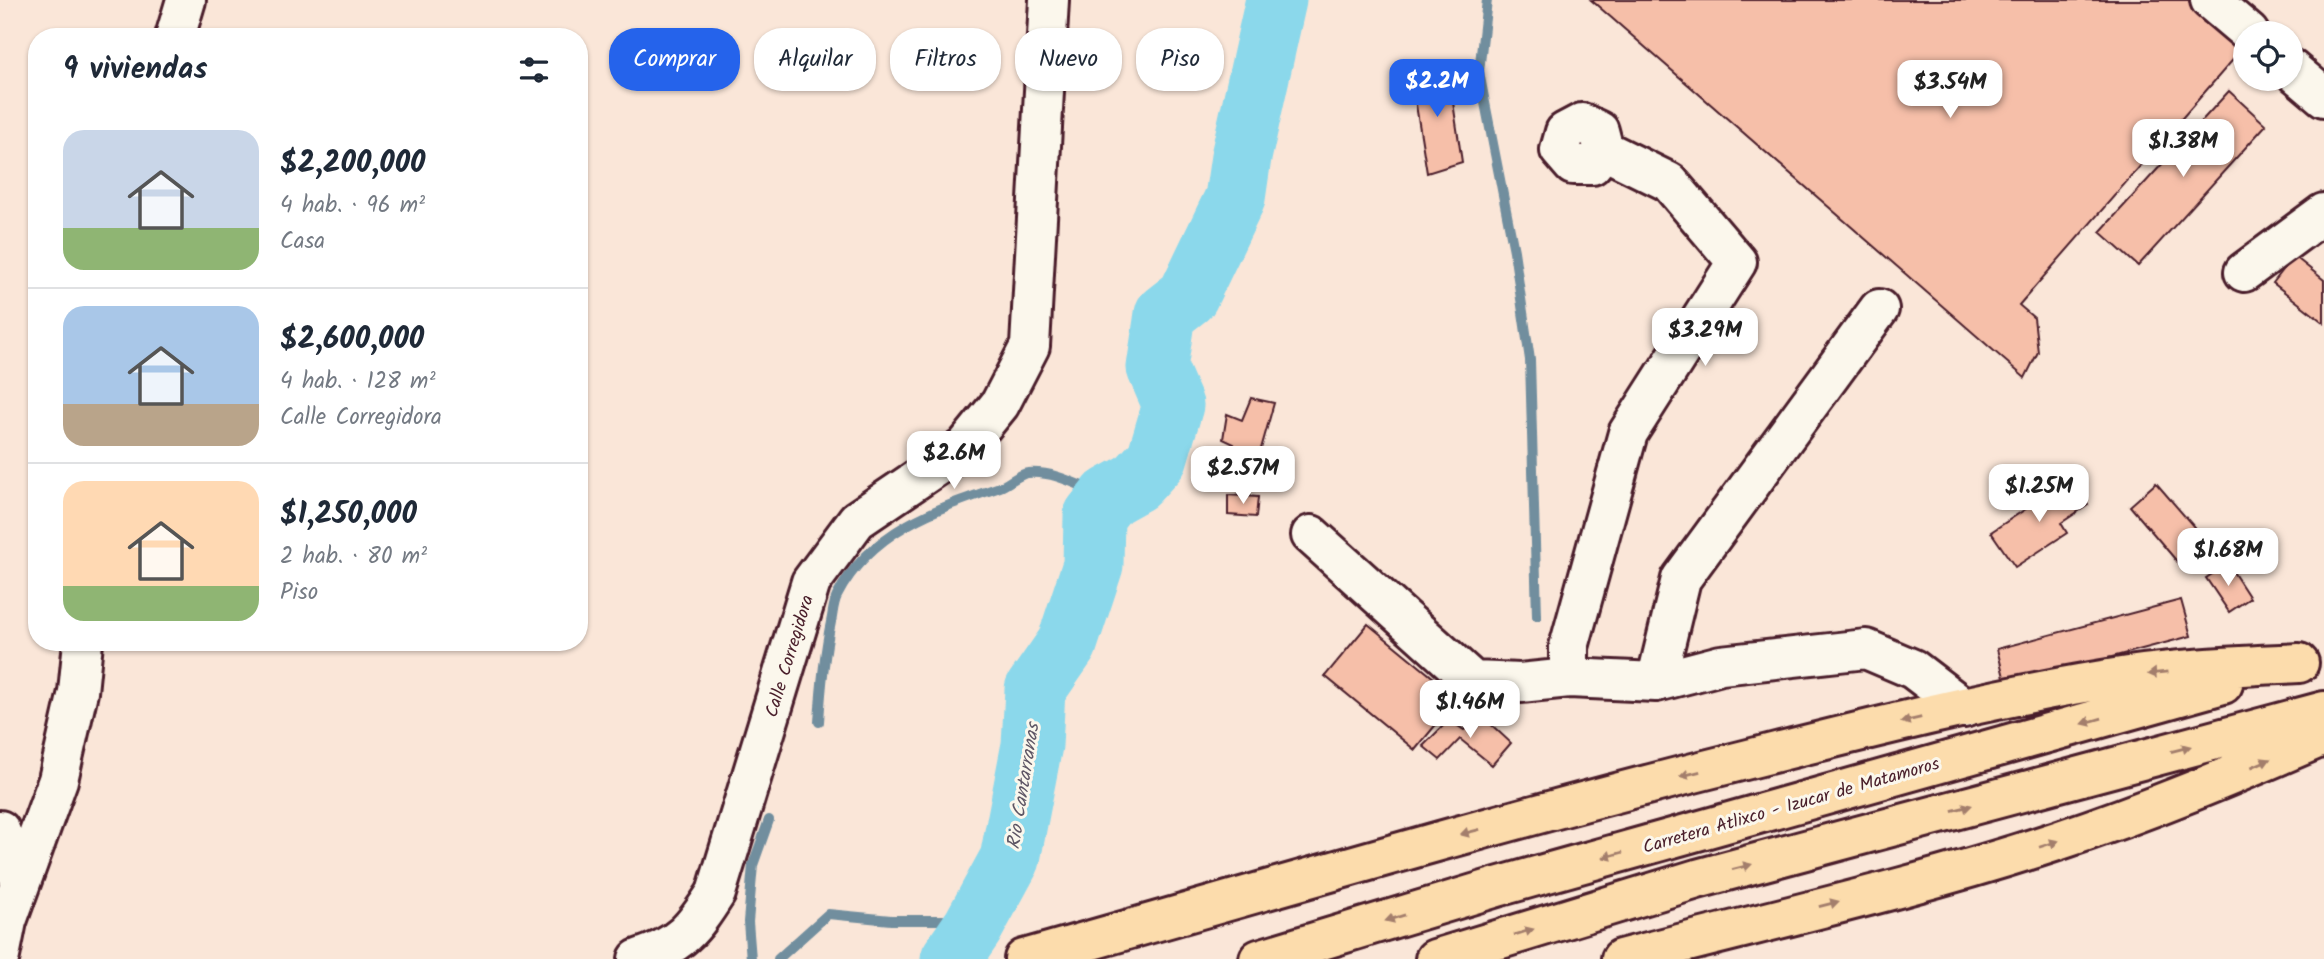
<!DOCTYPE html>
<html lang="es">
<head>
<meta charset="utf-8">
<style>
  :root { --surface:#fff; --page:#f2f2f3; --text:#1f2937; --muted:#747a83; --line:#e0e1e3; --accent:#2563eb }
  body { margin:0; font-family:Kalam,sans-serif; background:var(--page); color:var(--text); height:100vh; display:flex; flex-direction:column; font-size:26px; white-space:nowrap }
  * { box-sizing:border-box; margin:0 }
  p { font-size:23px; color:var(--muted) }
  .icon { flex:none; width:38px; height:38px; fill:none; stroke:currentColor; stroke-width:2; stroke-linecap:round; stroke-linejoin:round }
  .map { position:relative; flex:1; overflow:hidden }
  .drawer { position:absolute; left:28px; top:28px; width:560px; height:623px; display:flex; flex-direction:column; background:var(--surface); border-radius:28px; box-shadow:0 2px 5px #0004 }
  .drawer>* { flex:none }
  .banner { position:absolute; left:609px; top:28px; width:665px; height:63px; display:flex; gap:14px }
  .fabs { position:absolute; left:2233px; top:21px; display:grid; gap:14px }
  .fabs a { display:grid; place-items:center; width:70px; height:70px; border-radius:50%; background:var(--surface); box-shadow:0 2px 5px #0004; font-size:35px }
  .price { position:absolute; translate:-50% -60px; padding:0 16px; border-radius:14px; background:#fff; color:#222; font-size:23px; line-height:46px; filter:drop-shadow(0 2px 4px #0008) }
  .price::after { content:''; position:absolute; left:50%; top:42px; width:21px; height:16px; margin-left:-10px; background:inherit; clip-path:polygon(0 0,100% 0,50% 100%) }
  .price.current { background:var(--accent); color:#fff }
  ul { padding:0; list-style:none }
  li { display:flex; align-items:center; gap:21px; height:175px; padding:0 35px }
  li+li { border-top:2px solid var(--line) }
  li span { display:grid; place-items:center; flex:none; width:196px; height:140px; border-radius:21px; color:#555 }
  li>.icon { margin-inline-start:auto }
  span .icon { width:84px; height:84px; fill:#fffc; stroke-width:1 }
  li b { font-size:30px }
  h2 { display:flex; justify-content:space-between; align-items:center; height:84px; padding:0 35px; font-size:30px }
  .chip { padding:0 24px; border-radius:28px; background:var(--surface); box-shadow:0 2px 5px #0004; font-size:24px; line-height:63px }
  .chip.current { background:var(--accent); color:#fff }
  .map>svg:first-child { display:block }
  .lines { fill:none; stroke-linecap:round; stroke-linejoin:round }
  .stream { stroke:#718e9e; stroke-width:10 }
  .river { stroke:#8bd8eb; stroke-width:61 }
  .building { fill:#f6bfa9; stroke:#4a1f2b; stroke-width:2 }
  .minor-casing { stroke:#4a1f2b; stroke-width:44 }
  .highway-casing { stroke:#4a1f2b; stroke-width:44 }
  .minor { stroke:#fbf7ec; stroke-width:38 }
  .highway { stroke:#fcdcac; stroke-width:38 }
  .oneway { fill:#a37e6c }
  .labels { text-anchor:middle; stroke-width:6; stroke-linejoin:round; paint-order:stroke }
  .street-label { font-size:18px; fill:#4a1f2b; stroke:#fbf7ec }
  .water-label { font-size:19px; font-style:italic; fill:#5e5665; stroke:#fbf7ec }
</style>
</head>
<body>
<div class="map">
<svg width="2324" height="959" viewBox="0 0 2324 959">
  <rect width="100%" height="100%" fill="#fae6d8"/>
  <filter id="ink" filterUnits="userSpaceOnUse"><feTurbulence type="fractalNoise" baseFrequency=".0143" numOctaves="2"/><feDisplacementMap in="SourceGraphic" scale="14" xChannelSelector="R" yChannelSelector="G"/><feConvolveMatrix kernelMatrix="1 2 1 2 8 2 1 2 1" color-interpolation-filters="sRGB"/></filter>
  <g filter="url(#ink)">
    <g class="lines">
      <path class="stream" d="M1487,0L1479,72L1514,251L1530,360L1537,616
        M819,722C821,688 824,656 831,622C833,614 833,604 837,596C870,531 935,509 1000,487C1009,484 1018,474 1028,473C1058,471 1082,488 1109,497
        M751,959L748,922L753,865L769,820
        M778,959L828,914L891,920H943L973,927"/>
      <path class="river" d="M951,959L973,927L1010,859L1032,745L1035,690L1067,644L1093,565L1094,516L1109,497L1136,482L1157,459L1173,405L1157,368L1165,314L1188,296L1235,198L1241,157L1276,0"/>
    </g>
    <path class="building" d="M1591,0H2198L2245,46L2019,305L2034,318L2038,352L2025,378Z
      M1448,69L1462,162L1427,173L1411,74Z
      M2229,91L2266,125L2138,266L2100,232Z
      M2294,256L2324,280V323L2273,283Z
      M1251,398L1274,403L1255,470L1228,462L1234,444L1223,439L1227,414L1242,420Z
      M2071,479L2088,505L2061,523L2067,533L2015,567L1991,532Z
      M2156,483L2207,542L2180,565L2130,506Z
      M1228,495L1258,497L1256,517L1228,515Z
      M2228,564L2250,598L2229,612L2206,578Z
      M2181,600L2191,636L2006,685L1997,649Z
      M1368,624L1458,698L1415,750L1325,676Z
      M1481,715L1511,743L1492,765L1460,739L1440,760L1423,746L1449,720L1464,730Z"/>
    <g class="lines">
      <defs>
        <path id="minor" d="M2210,0L2249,33
          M175,37L186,0
          M2291,69L2324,97
          M1582,123L1599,131L1604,150L1592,165H1573L1560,150L1565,132Z
          M2244,272L2324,213
          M1311,535L1473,681L1520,683L1569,678L1656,682L1721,665L1866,649L1913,669L1964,708
          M1569,678V647L1628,433L1737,262L1669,182L1604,150
          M1656,682L1681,579L1879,309
          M0,830L21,882
          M0,956L7,921L58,780L78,692L83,642
          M638,959C681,945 693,929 716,893L811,582L857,520L965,447L1000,404L1030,346L1049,0"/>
        <path id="highway" d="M1024,959C1259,893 1493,823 1729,764C1861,731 1994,696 2128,676C2185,668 2242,666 2299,663
          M1259,959L1497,887L2223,684
          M1435,959L1697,879L2324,711
          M1621,959C1766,921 1915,888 2057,841C2148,811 2236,774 2324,736"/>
      </defs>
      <use href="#minor" class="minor-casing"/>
      <use href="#highway" class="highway-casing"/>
      <use href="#minor" class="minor"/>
      <use href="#highway" class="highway"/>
    </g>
    <defs><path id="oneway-solid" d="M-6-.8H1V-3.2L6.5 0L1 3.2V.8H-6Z" transform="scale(1.75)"/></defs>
    <g class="oneway">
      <use href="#oneway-solid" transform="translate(2158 673) rotate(174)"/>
      <use href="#oneway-solid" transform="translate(1911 720) rotate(167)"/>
      <use href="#oneway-solid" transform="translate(2092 721) rotate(164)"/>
      <use href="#oneway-solid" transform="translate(2181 749) rotate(-15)"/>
      <use href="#oneway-solid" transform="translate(2261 763) rotate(-23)"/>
      <use href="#oneway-solid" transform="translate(1690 774) rotate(166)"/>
      <use href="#oneway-solid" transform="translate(1962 808) rotate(-15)"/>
      <use href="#oneway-solid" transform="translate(1470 832) rotate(165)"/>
      <use href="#oneway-solid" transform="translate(2049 844) rotate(-18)"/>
      <use href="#oneway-solid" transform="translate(1613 855) rotate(164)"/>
      <use href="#oneway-solid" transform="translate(1742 867) rotate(-15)"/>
      <use href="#oneway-solid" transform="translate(1829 904) rotate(-15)"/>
      <use href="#oneway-solid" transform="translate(1395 918) rotate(163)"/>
      <use href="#oneway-solid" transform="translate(1524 932) rotate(-17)"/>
    </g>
  </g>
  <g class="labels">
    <g class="street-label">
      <text transform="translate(789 656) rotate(-73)" y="6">Calle Corregidora</text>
      <text transform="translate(1791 805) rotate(-16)" y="6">Carretera Atlixco - Izucar de Matamoros</text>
    </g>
    <g class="water-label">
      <text transform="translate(1022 786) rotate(-81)" y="7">Rio Cantarranas</text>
    </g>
  </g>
</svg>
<div class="fabs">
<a><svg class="icon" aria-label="locate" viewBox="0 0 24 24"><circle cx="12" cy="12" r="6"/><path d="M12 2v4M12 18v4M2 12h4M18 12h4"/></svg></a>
</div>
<b class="price current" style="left:1437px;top:119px">$2.2M</b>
<b class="price" style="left:1950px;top:120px">$3.54M</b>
<b class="price" style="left:2183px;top:179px">$1.38M</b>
<b class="price" style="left:1705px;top:368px">$3.29M</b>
<b class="price" style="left:954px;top:491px">$2.6M</b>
<b class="price" style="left:1243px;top:506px">$2.57M</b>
<b class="price" style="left:2039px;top:524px">$1.25M</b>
<b class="price" style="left:2228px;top:588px">$1.68M</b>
<b class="price" style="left:1470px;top:740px">$1.46M</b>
<div class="banner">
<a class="chip current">Comprar</a>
<a class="chip">Alquilar</a>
<a class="chip">Filtros</a>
<a class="chip">Nuevo</a>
<a class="chip">Piso</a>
</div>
<section class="drawer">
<h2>9 viviendas<svg class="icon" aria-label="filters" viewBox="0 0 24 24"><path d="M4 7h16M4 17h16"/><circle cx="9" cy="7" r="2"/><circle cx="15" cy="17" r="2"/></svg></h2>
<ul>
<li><span style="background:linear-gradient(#c9d6e8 70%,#8fb573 0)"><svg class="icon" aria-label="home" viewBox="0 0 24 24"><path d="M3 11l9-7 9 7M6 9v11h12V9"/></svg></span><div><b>$2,200,000</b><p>4 hab. · 96 m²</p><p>Casa</p></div></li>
<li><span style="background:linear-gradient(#a9c7e8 70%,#b9a48a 0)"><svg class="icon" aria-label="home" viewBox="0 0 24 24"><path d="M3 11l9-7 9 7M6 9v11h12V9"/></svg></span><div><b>$2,600,000</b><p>4 hab. · 128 m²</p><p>Calle Corregidora</p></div></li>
<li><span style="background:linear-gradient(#ffd9b3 75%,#8fb573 0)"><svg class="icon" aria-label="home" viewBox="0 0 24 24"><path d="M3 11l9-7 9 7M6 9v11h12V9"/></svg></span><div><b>$1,250,000</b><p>2 hab. · 80 m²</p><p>Piso</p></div></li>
</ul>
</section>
</div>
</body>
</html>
